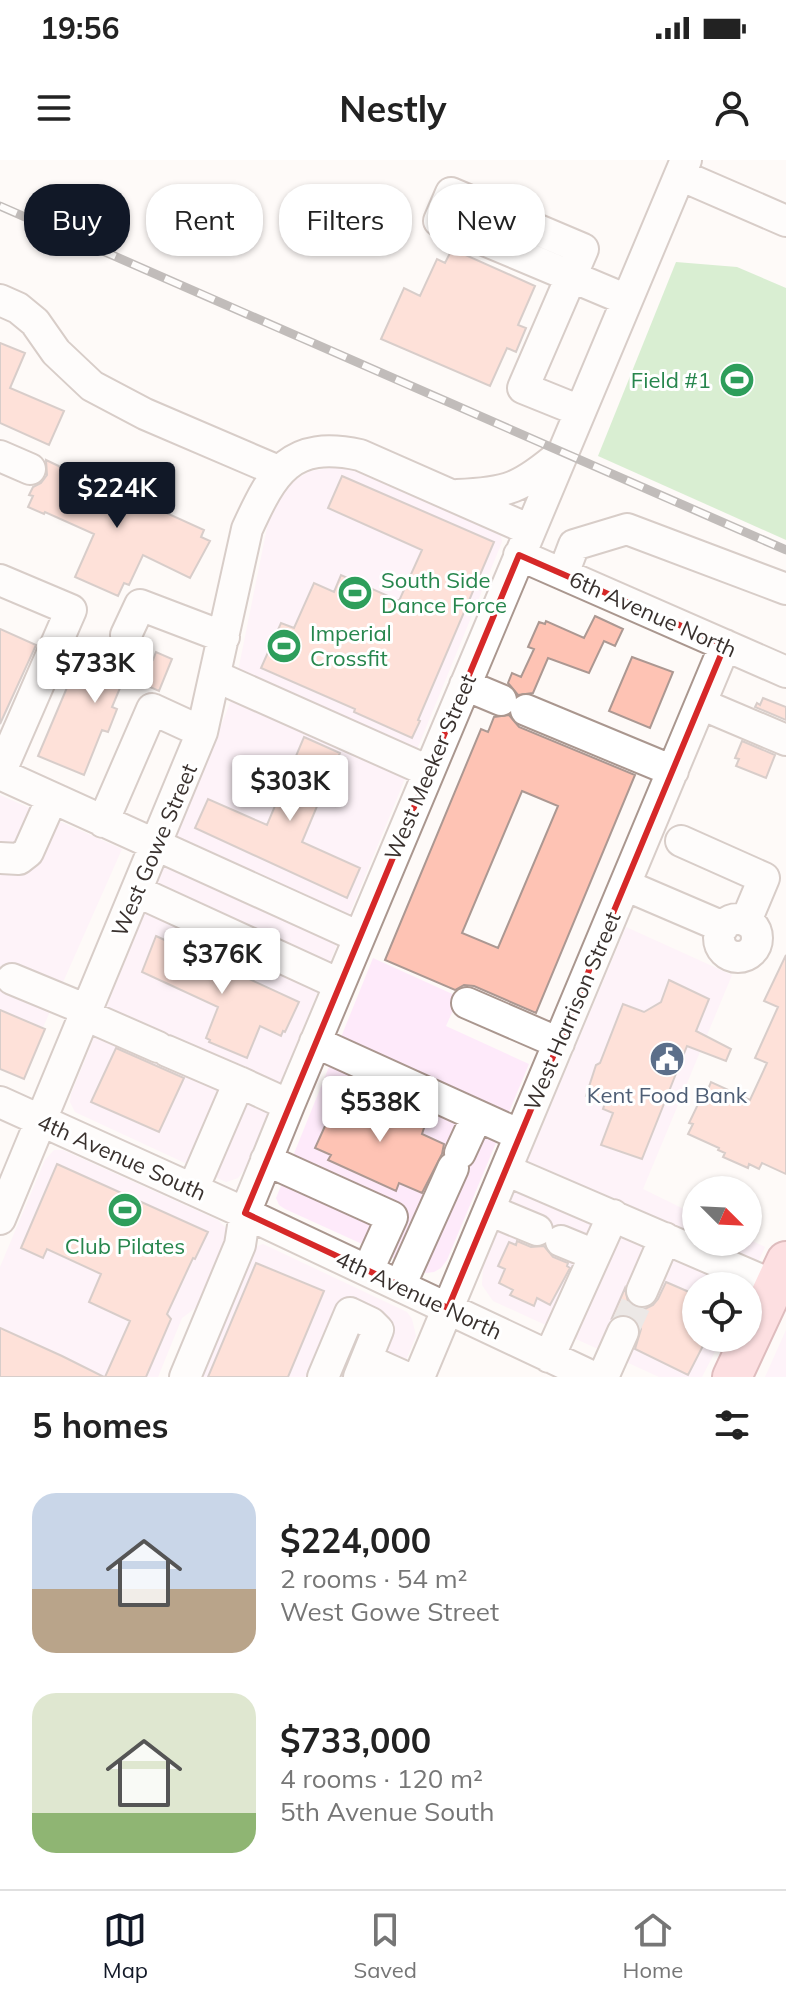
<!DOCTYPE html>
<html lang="en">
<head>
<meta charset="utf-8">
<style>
  :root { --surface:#fff; --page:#f2f2f2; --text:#222; --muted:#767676; --line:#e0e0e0; --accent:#111827 }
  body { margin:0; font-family:Mulish,sans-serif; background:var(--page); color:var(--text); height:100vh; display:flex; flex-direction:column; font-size:30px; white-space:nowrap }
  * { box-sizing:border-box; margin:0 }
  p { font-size:26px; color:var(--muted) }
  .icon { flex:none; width:44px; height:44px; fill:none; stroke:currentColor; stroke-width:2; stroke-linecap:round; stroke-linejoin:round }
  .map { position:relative; height:1217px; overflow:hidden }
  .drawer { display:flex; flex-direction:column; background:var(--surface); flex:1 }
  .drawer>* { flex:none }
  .guide { position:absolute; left:24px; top:24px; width:738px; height:72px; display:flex; gap:16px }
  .needle { width:52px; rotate:114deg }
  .buttons { position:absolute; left:682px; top:1016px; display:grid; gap:16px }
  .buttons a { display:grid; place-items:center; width:80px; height:80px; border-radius:50%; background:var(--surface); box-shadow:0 2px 6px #0004; font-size:40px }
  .price { position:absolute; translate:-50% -68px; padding:0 18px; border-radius:8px; background:#fff; color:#222; font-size:26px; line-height:52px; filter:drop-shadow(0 2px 4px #0008) }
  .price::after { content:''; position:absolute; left:50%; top:48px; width:24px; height:18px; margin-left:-12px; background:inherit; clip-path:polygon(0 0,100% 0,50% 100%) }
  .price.on { background:var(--accent); color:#fff }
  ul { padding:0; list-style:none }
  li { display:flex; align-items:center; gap:24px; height:200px; padding:0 32px }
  li span { display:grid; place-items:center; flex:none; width:224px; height:160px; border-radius:24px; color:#555 }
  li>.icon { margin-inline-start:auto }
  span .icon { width:96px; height:96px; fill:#fffc; stroke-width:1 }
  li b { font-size:34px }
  h2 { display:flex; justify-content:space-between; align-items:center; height:96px; padding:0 32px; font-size:34px }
  .pill { padding:0 28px; border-radius:32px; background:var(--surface); box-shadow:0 2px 6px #0004; font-size:28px; line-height:72px }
  .pill.on { background:var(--accent); color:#fff }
  .status { display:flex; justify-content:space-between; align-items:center; height:56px; padding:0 40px; background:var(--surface); direction:ltr }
  .status svg { height:22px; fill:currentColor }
  header { display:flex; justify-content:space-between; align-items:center; height:104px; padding:0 32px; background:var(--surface); font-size:36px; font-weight:700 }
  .tabs { display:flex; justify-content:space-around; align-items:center; height:112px; border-top:2px solid var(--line); background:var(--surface); font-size:22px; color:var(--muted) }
  .tabs a { display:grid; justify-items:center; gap:4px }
  .tabs .on { color:var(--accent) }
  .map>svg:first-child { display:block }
  .commercial { fill:#feeafa }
  .green { fill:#aedfa5 }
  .building { fill:#fec3b4; stroke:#ac9892; stroke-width:2; fill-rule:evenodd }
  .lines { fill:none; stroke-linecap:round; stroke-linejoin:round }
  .minor-tunnel { stroke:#d7d2d0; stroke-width:30; stroke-dasharray:30 15; stroke-linecap:butt }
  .minor-casing { stroke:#aa978f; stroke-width:34 }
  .major-casing { stroke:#b87177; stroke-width:42 }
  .minor { stroke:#fff; stroke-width:30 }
  .major { stroke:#fdbfc5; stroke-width:38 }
  .rail-casing { stroke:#79726f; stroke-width:9 }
  .rail { stroke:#fff; stroke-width:6; stroke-dasharray:18; stroke-linecap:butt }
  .marked { fill:none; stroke:#d62828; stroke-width:6; stroke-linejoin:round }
  .labels { text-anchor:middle; stroke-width:6; stroke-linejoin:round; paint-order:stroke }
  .leisure-label { font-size:22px; fill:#27864d; stroke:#fff; text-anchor:start }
  .street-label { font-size:22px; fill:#39312e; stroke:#fff }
  .service-label { font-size:22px; fill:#4e5e75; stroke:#fff }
</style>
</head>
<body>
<div class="status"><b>19:56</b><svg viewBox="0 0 49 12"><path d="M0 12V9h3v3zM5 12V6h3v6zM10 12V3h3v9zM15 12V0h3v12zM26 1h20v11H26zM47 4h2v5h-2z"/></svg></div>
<header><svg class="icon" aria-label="menu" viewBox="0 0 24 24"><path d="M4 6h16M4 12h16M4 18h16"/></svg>Nestly<svg class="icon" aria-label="person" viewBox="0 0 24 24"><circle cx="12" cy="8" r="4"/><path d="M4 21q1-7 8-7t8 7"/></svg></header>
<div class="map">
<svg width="786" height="1217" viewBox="0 0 786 1217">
  <rect width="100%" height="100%" fill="#fefaf8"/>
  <path class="commercial" d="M345,306L355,308L491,367L501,376L502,382L245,1009L238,1018L226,1022L75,952L70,942L71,934L233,536L271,348L292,322L310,311Z
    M0,635L122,689L25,908L0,897Z
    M626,767L732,815L643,1029L696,1055V1082H748V1079L765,1087L747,1126H696V1178H722L702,1217H659L493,1141L482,1125L483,1107Z
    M373,798L459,837L446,866L529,904L447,1100L441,1108L434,1112L426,1113L285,1049L279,1045L276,1038Z
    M54,990H63L218,1060L227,1069L229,1074L203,1138L198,1146L182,1158L158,1217H0V1107L45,1000Z
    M263,1084L407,1152L412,1159L416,1176L399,1217H197L252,1088Z
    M786,1170V1217H765Z"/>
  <path class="green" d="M676,102L737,107L786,128V380L598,296Z"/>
  <path class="building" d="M452,89L535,126L518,165L526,168L516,192L507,188L490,226L381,179L404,128L420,136L437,99L445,103Z
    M0,183L25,193L10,228L64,251L49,285L0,263Z
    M46,300L149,349L151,346L204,370L201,377L210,381L190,418L143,395L129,425L124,423L118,436L75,417L94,374L45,352L44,354L28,347L33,336L29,335L33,327L41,323L47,315Z
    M342,316L494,382L418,560L420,561L412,578L354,552L355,549L261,508L281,463L294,468L314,423L334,432L341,415L399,441L422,390L328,348Z
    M595,456L623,469L615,486L604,481L589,513L548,498L533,533L518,535L508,523L512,513L521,517L534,489L528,487L539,462L545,464L546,461L584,478Z
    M0,469L36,485L0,564Z
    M88,490L121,505L126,493L133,491L153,500L156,492L172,499L159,531L125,516L112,547L117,549L108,572L102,570L84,615L38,596L74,511L78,512Z
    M632,497L673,512L650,568L609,551Z
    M763,538L786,547V560L755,547L757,543L760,545Z
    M509,555L519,567L635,615L536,853L474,826L464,825L455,830L385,800L481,569L488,572L494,557ZM522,631L558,646L498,788L462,773Z
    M304,577L340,593L329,618L344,624L335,646L320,639L302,682L360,708L347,738L195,668L208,639L267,665Z
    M742,581L775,595L766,618L736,606L739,599L735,598Z
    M156,776L299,842L285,872L283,871L281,876L260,866L247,898L209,882L210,880L206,878L218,847L142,812Z
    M786,795V1014L762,1003L759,1009L749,1004L748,1008L723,997L725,993L718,990L719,988L688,974L693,964L689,963L701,938L704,939L711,922L750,940L767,903L755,898L778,847L764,841Z
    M669,820L709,839L696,871L731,889L726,901L687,886L642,999L601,985L613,953L603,949L605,943L586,936L596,905L600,903L623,844L644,852L661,842Z
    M0,850L45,869L24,919L0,909Z
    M116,888L184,918L159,972L91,942Z
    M340,933L356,940L358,935L425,965L422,974L444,984L442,994L422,1033L399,1023L396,1031L328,1000L331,995L315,988Z
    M57,1004L208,1072L195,1099L193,1098L167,1154L171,1159L146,1217H105L130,1161L89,1142L101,1114L47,1089L43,1098L21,1088Z
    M517,1081L531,1087L544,1086L553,1097L568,1103L567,1106L570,1108L550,1145L537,1138L534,1146L510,1135L513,1130L499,1123L505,1109L498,1106L509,1082L516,1085Z
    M256,1103L324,1131L288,1217H208Z
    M666,1122L696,1135V1178H707L688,1215L635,1189L641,1169L637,1161L631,1156L620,1154L612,1158L625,1128L628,1142L636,1148L645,1149L653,1145L658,1139Z
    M0,1168L62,1196L104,1217H0Z"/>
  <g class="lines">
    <path class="minor-tunnel" d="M623,1172L642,1131"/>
    <defs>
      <path id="minor" d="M680,15L786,61
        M0,140L18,148L35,162L56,192L92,226L145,254L278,311
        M580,251L523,228L583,89L451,33L439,61L627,140
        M0,296L30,309
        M457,335C508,333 521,328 561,294
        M519,395L786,512
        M563,414L574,385L627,369L786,429
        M0,420L71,450L0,613
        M126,475L140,445L224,477
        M215,516L428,611
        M465,525L501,540
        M701,544L786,580
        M526,550L673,611
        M0,614L359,777
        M103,662L152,549L202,572
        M681,681L764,718L746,761
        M0,698L19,699L28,692L52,638
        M625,725L723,767
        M136,731L339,824
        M719 778a19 19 0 1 1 38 0a19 19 0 1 1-38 0Z
        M12,819L87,850
        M467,843L559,883
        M85,855L158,887
        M315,882L520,975
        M167,891L239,922
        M0,942L245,1053L593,1217
        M460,993L477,956
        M266,1000L392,1057L368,1110
        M506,1010L775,1126
        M193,1029L239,922L289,945
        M489,1050L537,1070
        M0,1059L202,572L247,369C273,312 290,280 360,295L530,370
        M561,1081L595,1095
        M400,1126L453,1008
        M642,1131L665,1078
        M549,1197L613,1055
        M367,1200L405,1217
        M185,1217L240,1085L245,1053L289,945L686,0
        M323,1217L350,1153L371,1163L378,1170L359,1217
        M419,1217L725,485
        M603,1217L623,1172"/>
      <path id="major" d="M732,1217L786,1101"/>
    </defs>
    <use href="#minor" class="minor-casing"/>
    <use href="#major" class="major-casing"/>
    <use href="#minor" class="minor"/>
    <use href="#major" class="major"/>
    <defs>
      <path id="rail" d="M0,46L786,390"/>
    </defs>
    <use href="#rail" class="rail-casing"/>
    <use href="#rail" class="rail"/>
  </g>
  <path d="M0 0H786V1217H0ZM519,395L725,485L448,1148L245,1053Z" fill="#fefaf8" fill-opacity=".55" fill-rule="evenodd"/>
  <path class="marked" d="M519,395L725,485L448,1148L245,1053Z"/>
  <defs>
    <symbol id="stadium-disc" viewBox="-11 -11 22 22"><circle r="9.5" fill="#2e9e5b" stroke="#fff"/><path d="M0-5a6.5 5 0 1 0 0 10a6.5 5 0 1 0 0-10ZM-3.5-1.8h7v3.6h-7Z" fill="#fff"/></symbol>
    <symbol id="civic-disc" viewBox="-11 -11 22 22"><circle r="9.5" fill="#5c6f8a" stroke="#fff"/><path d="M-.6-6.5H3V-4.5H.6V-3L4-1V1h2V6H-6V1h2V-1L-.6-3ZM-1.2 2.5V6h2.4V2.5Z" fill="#fff"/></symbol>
  </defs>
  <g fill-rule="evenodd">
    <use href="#stadium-disc" x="717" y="200" width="40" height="40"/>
    <use href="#stadium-disc" x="335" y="413" width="40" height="40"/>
    <use href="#stadium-disc" x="264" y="466" width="40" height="40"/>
    <use href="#civic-disc" x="647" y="879" width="40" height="40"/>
    <use href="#stadium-disc" x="105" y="1030" width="40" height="40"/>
  </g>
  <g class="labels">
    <g class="leisure-label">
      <text x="711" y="228" text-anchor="end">Field #1</text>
      <text x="381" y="428">South Side<tspan x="381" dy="25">Dance Force</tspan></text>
      <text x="310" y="481">Imperial<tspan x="310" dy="25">Crossfit</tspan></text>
      <text x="125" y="1094" text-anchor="middle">Club Pilates</text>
    </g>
    <g class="street-label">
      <text transform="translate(653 454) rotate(24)" y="8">6th Avenue North</text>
      <text transform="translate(430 607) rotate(-67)" y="8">West Meeker Street</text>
      <text transform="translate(154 690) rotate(-67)" y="8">West Gowe Street</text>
      <text transform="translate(572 851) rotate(-67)" y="8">West Harrison Street</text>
      <text transform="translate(122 997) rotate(24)" y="8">4th Avenue South</text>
      <text transform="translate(419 1135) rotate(25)" y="8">4th Avenue North</text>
    </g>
    <g class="service-label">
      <text x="667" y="943">Kent Food Bank</text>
    </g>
  </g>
</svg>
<div class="buttons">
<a><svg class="needle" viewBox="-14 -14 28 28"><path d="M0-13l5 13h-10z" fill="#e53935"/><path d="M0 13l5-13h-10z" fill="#767676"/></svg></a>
<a><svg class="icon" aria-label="locate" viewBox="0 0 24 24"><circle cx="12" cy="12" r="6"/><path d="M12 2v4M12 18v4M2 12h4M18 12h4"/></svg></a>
</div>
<b class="price on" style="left:117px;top:370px">$224K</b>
<b class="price" style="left:95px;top:545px">$733K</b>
<b class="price" style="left:290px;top:663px">$303K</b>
<b class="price" style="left:222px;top:836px">$376K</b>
<b class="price" style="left:380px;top:984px">$538K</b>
<div class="guide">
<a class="pill on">Buy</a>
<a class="pill">Rent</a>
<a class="pill">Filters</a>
<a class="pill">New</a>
</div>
</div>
<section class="drawer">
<h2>5 homes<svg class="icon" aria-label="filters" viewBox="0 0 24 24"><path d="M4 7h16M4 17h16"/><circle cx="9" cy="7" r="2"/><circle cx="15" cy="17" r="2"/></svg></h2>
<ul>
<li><span style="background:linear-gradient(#c9d6e8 60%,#b9a48a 0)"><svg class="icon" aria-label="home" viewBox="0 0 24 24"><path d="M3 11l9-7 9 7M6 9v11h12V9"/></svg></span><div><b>$224,000</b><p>2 rooms · 54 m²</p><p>West Gowe Street</p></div></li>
<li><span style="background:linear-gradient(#dfe7d0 75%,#8fb573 0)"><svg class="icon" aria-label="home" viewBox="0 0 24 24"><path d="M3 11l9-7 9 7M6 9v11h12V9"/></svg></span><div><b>$733,000</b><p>4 rooms · 120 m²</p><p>5th Avenue South</p></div></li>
</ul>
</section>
<nav class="tabs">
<a class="on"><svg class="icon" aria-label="map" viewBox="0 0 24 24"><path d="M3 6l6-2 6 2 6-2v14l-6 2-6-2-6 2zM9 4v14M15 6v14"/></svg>Map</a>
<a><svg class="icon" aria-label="saved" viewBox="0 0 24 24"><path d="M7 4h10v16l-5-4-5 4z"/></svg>Saved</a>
<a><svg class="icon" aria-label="home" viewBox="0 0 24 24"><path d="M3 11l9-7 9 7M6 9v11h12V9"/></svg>Home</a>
</nav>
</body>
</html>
